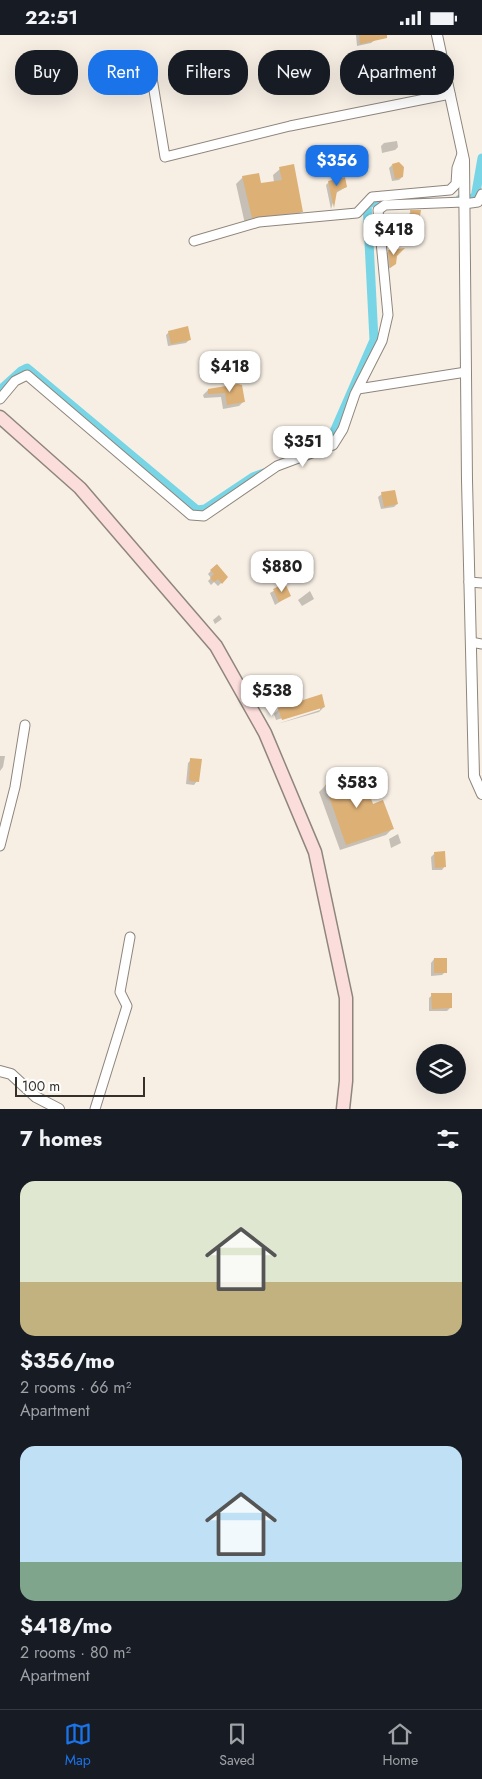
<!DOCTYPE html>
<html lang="en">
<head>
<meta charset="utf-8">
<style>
  :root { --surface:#171b24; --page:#20242c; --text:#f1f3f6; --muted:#9ea1a6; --line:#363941; --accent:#1a73e8 }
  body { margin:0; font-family:Jost,sans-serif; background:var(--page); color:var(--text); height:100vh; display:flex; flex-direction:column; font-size:19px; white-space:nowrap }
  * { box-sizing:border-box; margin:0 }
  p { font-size:16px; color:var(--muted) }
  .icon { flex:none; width:28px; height:28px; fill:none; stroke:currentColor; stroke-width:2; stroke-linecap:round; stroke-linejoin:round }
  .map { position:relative; height:1074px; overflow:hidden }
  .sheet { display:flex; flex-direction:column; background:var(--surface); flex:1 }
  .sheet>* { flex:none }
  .guide { position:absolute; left:15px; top:15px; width:452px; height:45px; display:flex; gap:10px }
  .tools { position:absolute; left:416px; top:1009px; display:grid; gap:10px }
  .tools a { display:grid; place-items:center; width:50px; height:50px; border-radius:50%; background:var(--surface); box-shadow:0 5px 20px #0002; font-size:25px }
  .scale { position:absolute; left:15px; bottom:12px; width:130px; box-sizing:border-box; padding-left:5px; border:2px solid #34312d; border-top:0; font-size:14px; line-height:18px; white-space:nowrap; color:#34312d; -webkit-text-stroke:4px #fffdfb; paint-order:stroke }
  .price { position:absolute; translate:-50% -42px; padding:0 11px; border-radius:10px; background:#fff; color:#222; font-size:16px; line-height:32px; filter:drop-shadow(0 1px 2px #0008) }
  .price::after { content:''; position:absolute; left:50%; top:30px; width:15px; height:11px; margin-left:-8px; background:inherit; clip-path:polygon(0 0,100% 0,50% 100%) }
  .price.active { background:var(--accent); color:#fff }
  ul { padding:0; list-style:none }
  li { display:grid; align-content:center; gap:10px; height:265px; padding:0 20px }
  li span { display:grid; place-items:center; height:155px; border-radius:15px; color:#555 }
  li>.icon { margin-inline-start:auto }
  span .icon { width:90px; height:90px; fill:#fffc; stroke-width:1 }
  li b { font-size:21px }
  h2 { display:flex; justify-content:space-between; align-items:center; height:60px; padding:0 20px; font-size:21px }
  .pill { padding:0 18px; border-radius:20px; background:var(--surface); box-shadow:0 5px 20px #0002; font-size:18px; line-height:45px }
  .pill.active { background:var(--accent); color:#fff }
  .status { display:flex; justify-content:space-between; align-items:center; height:35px; padding:0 25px; background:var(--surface); direction:ltr }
  .status svg { height:14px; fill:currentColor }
  .tab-bar { display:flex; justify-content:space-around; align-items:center; height:70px; border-top:1px solid var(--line); background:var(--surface); font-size:14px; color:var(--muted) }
  .tab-bar a { display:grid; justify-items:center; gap:2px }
  .tab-bar .active { color:var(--accent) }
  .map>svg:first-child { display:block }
  .shadow { fill:#0003 }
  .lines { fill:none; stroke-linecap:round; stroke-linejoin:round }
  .canal { stroke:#78d5e6; stroke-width:9 }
  .building { fill:#ddb076 }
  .minor-casing { stroke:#8e867d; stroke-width:11 }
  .tertiary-casing { stroke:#8e867d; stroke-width:12 }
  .secondary-casing { stroke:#8e867d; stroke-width:15 }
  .minor { stroke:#fff; stroke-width:9 }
  .tertiary { stroke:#fff; stroke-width:10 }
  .secondary { stroke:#fbdddb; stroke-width:12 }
</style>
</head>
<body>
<div class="status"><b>22:51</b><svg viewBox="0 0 49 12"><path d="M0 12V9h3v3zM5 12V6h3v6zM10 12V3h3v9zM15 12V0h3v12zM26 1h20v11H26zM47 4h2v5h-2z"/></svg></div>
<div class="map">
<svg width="482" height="1074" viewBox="0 0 482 1074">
  <rect width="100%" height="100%" fill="#f7efe4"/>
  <path class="shadow" d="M356,0H374L375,5L371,8L357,11Z
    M381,33L406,42L403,45L380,49L378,36Z
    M397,106L398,112L395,115L382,118L381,111L384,108Z
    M392,130L402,142L399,145L392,146L389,133Z
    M280,134L302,176L295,183L245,189L236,149L243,142L260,149L274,147L273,140Z
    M329,147L346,152L336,158L331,174L326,150Z
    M411,177L417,192L414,195H409L408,180Z
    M389,216L396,220L395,229L387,235L386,219Z
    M169,297L190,304L186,308L168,311L166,300Z
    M238,350L244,366L239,371L223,374L221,362L204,363L203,360L208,355Z
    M382,459L397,469L394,472L381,474L378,462Z
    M216,530L227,542L218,551L214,547L211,550L208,546L211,543L208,539Z
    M284,550L290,560L275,570L270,558Z
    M310,556L314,564L302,571L298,565Z
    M219,580L222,584L215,589L213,585Z
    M320,672L276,685L274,679L279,674L324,672L319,677L277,689L320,675Z
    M0,721H5L3,732L0,736Z
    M191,725L197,746L194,750L186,749L188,728Z
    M359,737L373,770L392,794L386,800L340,815L319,757L325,751Z
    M398,799L401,808L391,813L389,804Z
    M434,819L445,831L442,835H432L431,822Z
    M434,924L445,937L442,940L431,941V928Z
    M432,960L450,973L447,976H429V963Z"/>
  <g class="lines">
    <path class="canal" d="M460,164L475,163L482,123
      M0,355L21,336L27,333L197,475L205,474L253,442L264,438
      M326,415L374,305L367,168L392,167"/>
  </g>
  <path class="building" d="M359,0H387V3L360,9Z
    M405,28L408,42L383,47L380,32Z
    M399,127L404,132L403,142L395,144L392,129Z
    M294,129L303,177L252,183L242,141L259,138L261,148L282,145L279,132Z
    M345,142L347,152L337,156L334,173L328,146Z
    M410,175H421L418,193H412Z
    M405,213L397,221L396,229L390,233L388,215Z
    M188,291L191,305L171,309L168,296Z
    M238,349L242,350L245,367L227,370L225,358L208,359V354Z
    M395,455L398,469L384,472L381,457Z
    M217,529L228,542L222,549L218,544L214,547L210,543L214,539L210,535Z
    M285,548L291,561L279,567L273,554Z
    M322,659L325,672L282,685L278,673Z
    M190,723L202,724L199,747L189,746Z
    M360,735L373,769L383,765L394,794L346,810L325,750Z
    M445,816L446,832L435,833L434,817Z
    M434,923H447V938H434Z
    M431,958H452V973L432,974Z"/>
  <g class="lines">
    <defs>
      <path id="minor" d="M150,31L165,122L290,91L450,59
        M464,169L478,167L482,159
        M194,206L259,187L357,178L372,162L450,155L456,149L457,133L462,119
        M358,354L466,337
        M0,364L15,346L27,340L191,480L204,481L277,431L333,410L343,394L355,359L382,306L388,280L378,175L385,170L464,167
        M469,547L482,548
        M471,607L482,609
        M0,811L15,752L25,690
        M95,1074L127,971L120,957L130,902"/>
      <path id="tertiary" d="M437,0L464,125L467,445L474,741L482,759
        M0,1036L11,1039L36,1062L59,1074"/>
      <path id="secondary" d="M0,382L80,453L216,611L265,698L315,817L346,963V1046L343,1074"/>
    </defs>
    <use href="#minor" class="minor-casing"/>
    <use href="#tertiary" class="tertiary-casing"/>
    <use href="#secondary" class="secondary-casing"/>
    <use href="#minor" class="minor"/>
    <use href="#tertiary" class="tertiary"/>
    <use href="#secondary" class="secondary"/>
  </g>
</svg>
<div class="tools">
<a><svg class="icon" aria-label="layers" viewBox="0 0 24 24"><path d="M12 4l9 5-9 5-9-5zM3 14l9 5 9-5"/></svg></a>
</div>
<div class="scale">100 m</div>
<b class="price active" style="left:337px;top:152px">$356</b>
<b class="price" style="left:394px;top:221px">$418</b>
<b class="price" style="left:230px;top:358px">$418</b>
<b class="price" style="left:303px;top:433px">$351</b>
<b class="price" style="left:282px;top:558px">$880</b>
<b class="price" style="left:272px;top:682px">$538</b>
<b class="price" style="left:357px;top:774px">$583</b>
<div class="guide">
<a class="pill">Buy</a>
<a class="pill active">Rent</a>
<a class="pill">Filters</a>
<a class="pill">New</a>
<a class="pill">Apartment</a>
</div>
</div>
<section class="sheet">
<h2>7 homes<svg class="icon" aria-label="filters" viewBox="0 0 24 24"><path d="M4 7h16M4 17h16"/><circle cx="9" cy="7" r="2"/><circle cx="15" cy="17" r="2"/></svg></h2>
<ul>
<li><span style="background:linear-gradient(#dfe7d0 65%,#c2b280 0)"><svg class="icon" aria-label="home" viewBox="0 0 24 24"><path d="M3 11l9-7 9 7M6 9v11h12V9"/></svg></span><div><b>$356/mo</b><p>2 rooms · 66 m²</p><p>Apartment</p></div></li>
<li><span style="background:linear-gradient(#bfe0f5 75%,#7fa58c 0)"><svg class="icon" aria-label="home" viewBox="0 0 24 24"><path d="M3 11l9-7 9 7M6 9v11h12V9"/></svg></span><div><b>$418/mo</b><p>2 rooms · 80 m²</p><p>Apartment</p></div></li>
</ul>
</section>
<nav class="tab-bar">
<a class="active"><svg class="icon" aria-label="map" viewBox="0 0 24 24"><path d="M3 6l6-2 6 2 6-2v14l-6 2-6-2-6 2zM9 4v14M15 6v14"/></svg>Map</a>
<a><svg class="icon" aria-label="saved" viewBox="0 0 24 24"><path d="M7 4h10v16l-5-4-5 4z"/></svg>Saved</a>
<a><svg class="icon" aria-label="home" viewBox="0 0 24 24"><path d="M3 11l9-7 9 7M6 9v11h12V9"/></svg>Home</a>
</nav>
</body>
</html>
